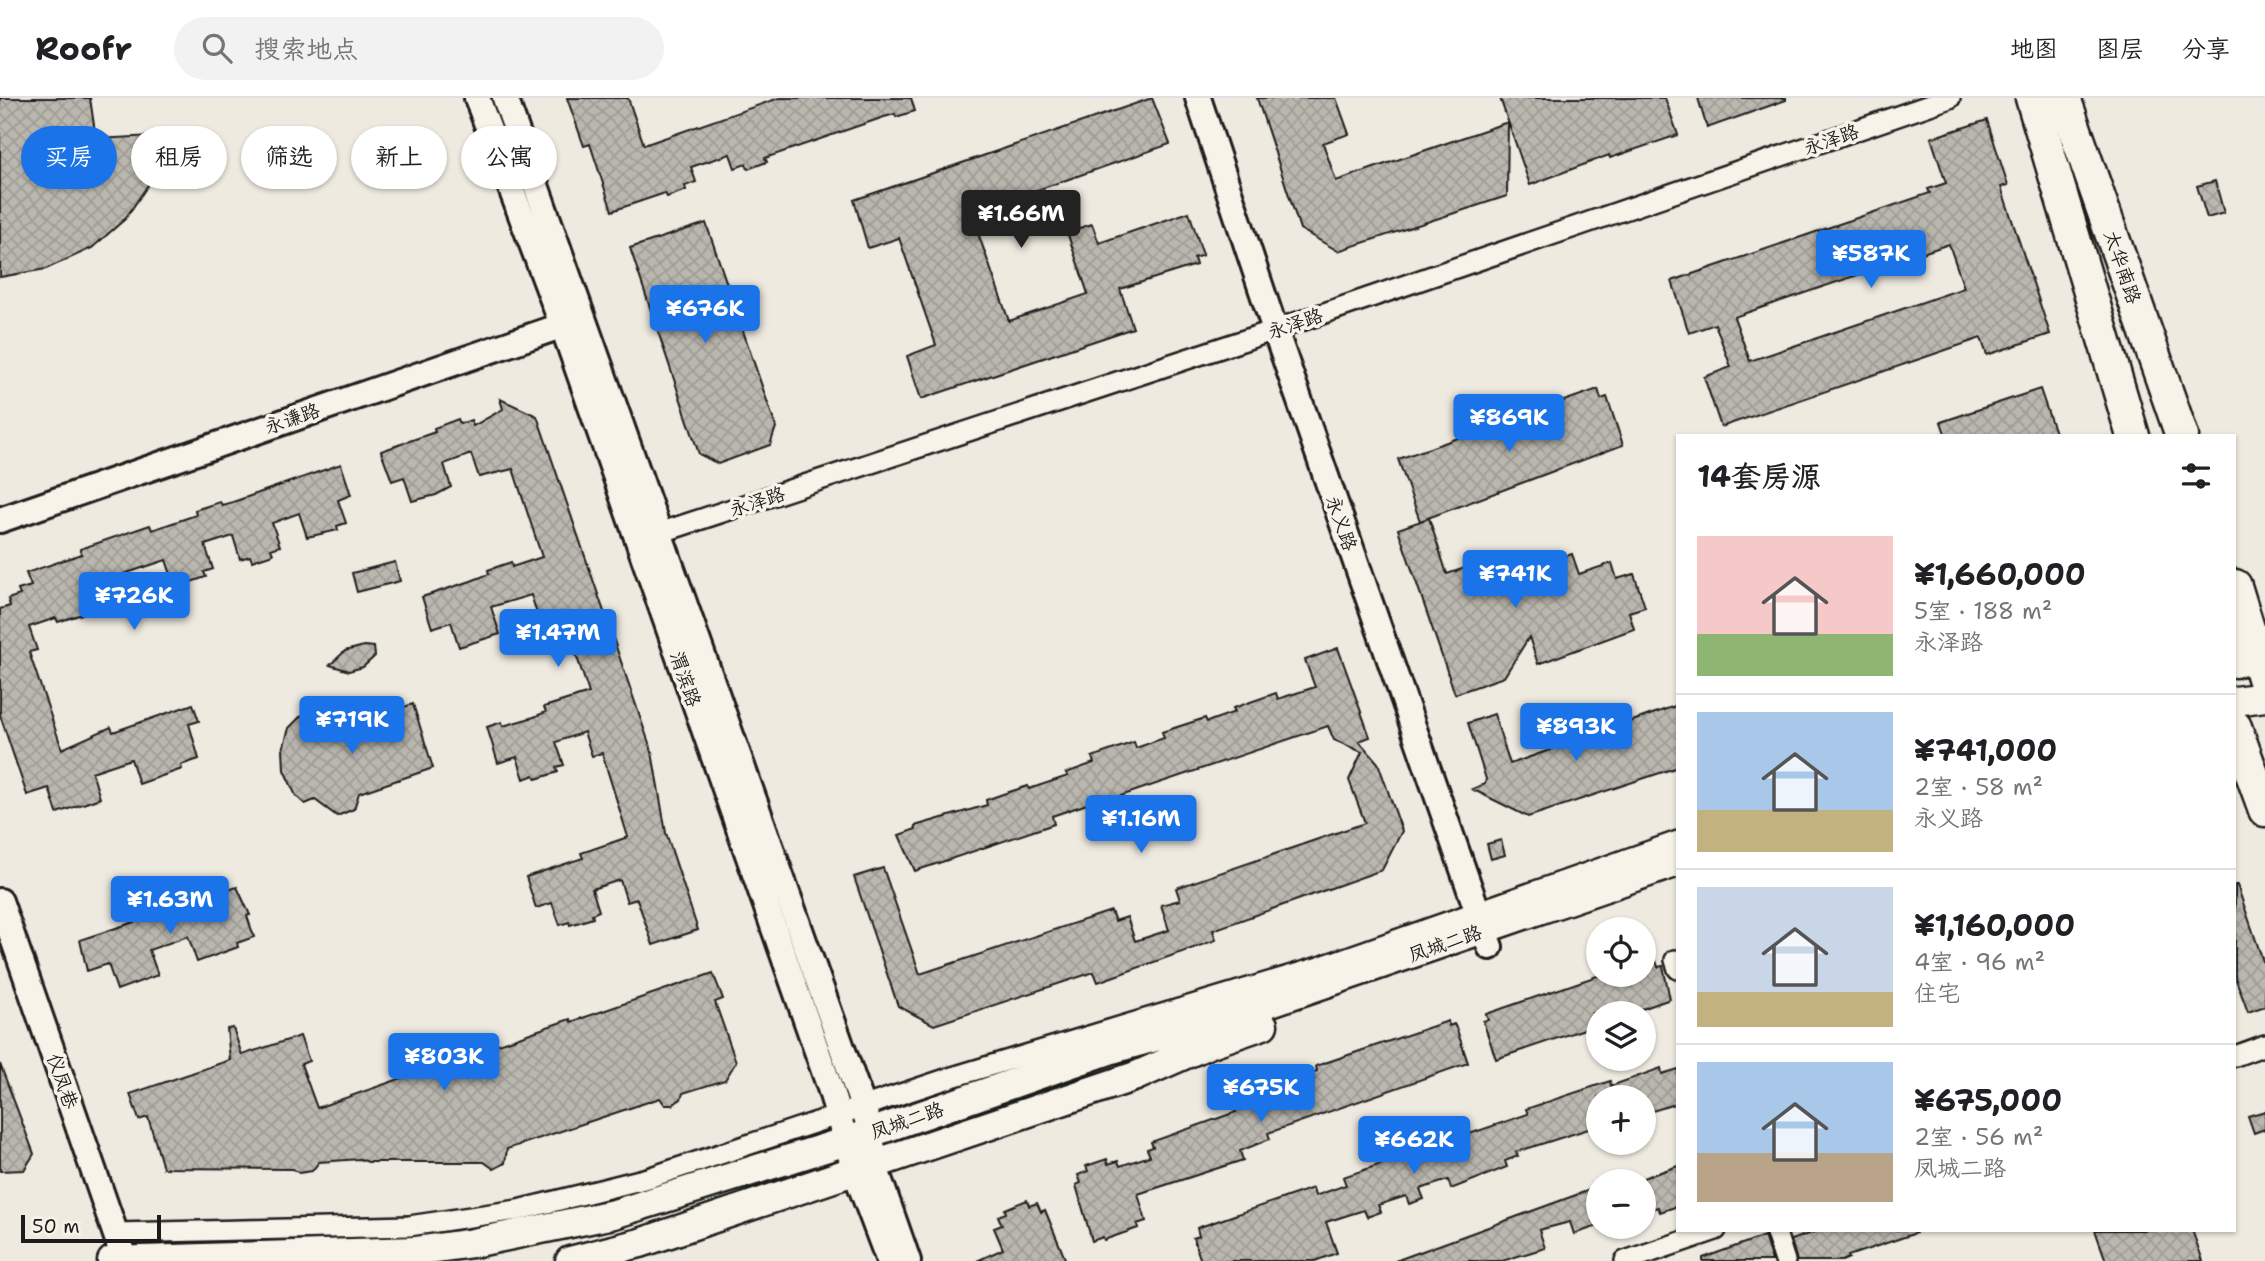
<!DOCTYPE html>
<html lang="zh">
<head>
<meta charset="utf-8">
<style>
  :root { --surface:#fff; --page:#f2f2f2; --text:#202124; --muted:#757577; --line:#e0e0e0; --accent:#1a73e8 }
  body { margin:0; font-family:"Shantell Sans","LXGW WenKai TC",sans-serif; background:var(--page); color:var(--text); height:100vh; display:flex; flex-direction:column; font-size:26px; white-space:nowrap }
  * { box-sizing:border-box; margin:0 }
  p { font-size:23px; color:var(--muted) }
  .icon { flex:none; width:38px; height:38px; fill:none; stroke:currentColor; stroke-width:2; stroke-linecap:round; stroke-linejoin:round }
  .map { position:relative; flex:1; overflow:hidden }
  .details { position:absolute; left:1676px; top:336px; width:560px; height:798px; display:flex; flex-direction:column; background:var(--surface); border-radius:0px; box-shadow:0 2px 5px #0004 }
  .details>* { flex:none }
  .banner { position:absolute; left:21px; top:28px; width:665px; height:63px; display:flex; gap:14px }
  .tools { position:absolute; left:1586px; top:819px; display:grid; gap:14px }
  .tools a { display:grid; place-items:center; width:70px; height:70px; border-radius:50%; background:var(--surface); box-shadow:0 2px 5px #0004; font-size:35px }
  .scale { position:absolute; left:21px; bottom:18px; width:140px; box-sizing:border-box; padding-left:7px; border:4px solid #1c1c1c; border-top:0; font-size:19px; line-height:24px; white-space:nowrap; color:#1c1c1c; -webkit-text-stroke:5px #f7f3e8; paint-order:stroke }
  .price { position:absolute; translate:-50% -60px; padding:0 16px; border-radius:7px; background:var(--accent); color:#fff; font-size:23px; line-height:46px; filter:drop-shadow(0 2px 4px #0008) }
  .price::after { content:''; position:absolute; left:50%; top:42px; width:21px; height:16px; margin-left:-10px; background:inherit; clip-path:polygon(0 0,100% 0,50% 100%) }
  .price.current { background:#222; color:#fff }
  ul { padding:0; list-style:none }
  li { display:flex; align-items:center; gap:21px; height:175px; padding:0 21px }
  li+li { border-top:2px solid var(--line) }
  li span { display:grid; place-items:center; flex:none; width:196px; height:140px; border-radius:0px; color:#555 }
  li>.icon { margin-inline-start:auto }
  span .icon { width:84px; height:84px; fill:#fffc; stroke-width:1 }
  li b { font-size:30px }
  h2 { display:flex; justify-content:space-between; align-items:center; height:84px; padding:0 21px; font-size:30px }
  .chip { padding:0 24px; border-radius:32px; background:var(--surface); box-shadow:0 2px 5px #0004; font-size:24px; line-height:63px }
  .chip.current { background:var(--accent); color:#fff }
  header { display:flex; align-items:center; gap:42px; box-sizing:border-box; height:98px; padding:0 35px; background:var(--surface); border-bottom:2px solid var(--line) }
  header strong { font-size:33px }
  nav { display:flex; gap:38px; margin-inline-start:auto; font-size:24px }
  .search { width:490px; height:63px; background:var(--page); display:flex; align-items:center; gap:18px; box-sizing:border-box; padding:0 24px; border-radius:38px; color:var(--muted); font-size:26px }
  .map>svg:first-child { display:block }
  .building { fill:url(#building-cross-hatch); stroke:#1c1c1c; stroke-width:2; fill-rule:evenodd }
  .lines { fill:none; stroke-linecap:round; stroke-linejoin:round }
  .minor-casing { stroke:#1c1c1c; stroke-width:24 }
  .tertiary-casing { stroke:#1c1c1c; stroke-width:30 }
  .secondary-casing { stroke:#1c1c1c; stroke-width:33 }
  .primary-casing { stroke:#1c1c1c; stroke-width:37 }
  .minor { stroke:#f7f3e8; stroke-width:19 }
  .tertiary { stroke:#f7f3e8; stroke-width:24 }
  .secondary { stroke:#f7f3e8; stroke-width:28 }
  .primary { stroke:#f7f3e8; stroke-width:32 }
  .labels { text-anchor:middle; stroke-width:7; stroke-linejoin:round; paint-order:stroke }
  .street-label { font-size:19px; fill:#1c1c1c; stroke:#f7f3e8 }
</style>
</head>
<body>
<header>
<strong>Roofr</strong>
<div class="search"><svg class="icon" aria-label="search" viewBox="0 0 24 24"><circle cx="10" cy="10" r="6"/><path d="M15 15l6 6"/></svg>搜索地点</div>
<nav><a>地图</a><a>图层</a><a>分享</a></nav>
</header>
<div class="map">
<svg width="2265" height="1163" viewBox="0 0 2265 1163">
  <defs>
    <pattern id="building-cross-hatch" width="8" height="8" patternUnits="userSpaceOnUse" patternTransform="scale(1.75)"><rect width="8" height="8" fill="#bab7af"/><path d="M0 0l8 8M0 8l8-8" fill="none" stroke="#9f9d96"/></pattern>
  </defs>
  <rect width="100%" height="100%" fill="#eeeae0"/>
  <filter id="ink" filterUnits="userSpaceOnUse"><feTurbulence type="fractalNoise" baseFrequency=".0143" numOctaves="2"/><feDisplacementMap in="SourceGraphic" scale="14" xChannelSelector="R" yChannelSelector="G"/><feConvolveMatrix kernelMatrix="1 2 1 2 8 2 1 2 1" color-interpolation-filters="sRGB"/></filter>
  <g filter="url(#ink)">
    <path class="building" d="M0,0H90L96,41L192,36L193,82L150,84L125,121L92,150L46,171L0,179Z
      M567,0H628L644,47L779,0H911L915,13L896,19L895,16L884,19L765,60L767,64L748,71L746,66L735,70L730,56L691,69L696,84L685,88L686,92L667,99L665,95L612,113L590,46L584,48Z
      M1152,0L1170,46L971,115L1009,223L1088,196L1067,134L1092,126L1099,145L1189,114L1203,157L1194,160L1196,167L1120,191L1133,230L921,301L907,258L936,247L899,140L868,150L854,102Z
      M1257,0H1336L1349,36L1323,45L1336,83L1508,24L1507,98L1338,153L1300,131Z
      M1500,0H1665L1678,37L1610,60L1609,57L1530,87Z
      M1698,0H1786V2L1707,30Z
      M1987,22L2008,87L2001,89L2050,236L1987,257L1981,240L1721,329L1704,279L1731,269L1715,226L1689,235L1672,183L1930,95L1928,91L1946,85L1931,40ZM1949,146L1964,190L1750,263L1734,219Z
      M2215,83L2224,115L2207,120L2197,88Z
      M706,125L776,329L770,347L718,366L699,356L630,150Z
      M1598,291L1601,301L1607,299L1623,347L1420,423L1398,361Z
      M2040,291L2056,338H1946L1941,324Z
      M500,301L537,318L652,654L666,735L698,832L653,847L637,801L627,804L620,782L592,791L599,813L592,816L593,820L570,827L569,824L560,827L552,805L536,810L526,779L583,760L581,755L628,739L602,655L592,658L584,634L556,644L564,667L556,669L558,674L536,681L534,677L524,681L517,659L498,665L487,629L502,624L503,628L534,619L546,614L544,609L589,595L562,514L539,522L531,497L491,509L500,536L459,549L451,524L432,530L422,499L471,483L489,476L488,472L511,464L512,469L542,459L513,371L479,379L471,356L444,366L451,389L436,397L412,403L404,379L392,383L381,353L435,334L434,330L458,321L460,326L471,322L473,328L503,311Z
      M341,366L351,397L338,402L346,425L337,428L338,432L307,439L299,415L272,425L280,448L271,451L273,456L252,463L250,458L240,461L233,438L205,447L213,471L204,474L206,479L185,486L183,481L174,485L166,462L103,483L105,489L91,494L97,511L58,524L56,520L29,529L37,552L29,554L62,651L111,629L113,634L193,606L199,623L189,626L199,661L181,667L182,671L139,686L131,661L92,674L100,700L57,715L49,690L27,697L0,617V511L10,508L8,501L20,497L18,492L31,488L26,475L82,456L80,451L150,427L152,432L196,417L195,412L220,404L222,407L233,404Z
      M1429,420L1447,476L1468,469L1477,473L1482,486L1572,456L1579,476L1612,465L1617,481L1634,476L1645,509L1629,514L1634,531L1538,566L1529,539L1504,579L1455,596L1398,431Z
      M395,464L400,483L357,494L352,475Z
      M364,548L374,549L375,558L363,569L349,573L330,567L345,553Z
      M1338,550L1370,639L1359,643L1378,665L1402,733L1382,772L1213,832L1216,842L1098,884L1094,874L934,927L898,908L854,779L883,770L920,876L1111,813L1115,823L1127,819L1135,843L1169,832L1161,807L1180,802L1176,790L1365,725L1349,682L1362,654L1334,642L1328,628L1094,707L1093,704L1052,718L1054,726L915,773L899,737L916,731L915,728L987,707L986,702L1003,696L1028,688L1029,691L1068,678L1066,675L1094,665L1092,659L1134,644L1136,650L1164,640L1162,634L1205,620L1207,624L1235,614L1233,610L1276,595L1278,601L1315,589L1305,562Z
      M413,606L433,670L359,695L354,711L337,718L315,702L305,706L296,698L284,672L283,651L289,630L300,619L322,613L346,628Z
      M1678,607V669L1528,719L1472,691L1485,686L1486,681L1468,625L1494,616L1510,666Z
      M1501,742L1505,757L1491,761L1487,746Z
      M2235,787H2237L2265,869V908L2248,914L2235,879Z
      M237,789L250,817L247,818L254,839L237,845L238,849L197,864L188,838L149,852L158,877L117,892L108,866L87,873L80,842L146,820L145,816L168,808L169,812Z
      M1656,863L1658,869L1663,868L1670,901L1631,915H1592L1596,927L1496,961L1483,923L1488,922L1486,916L1600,877H1643V866Z
      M713,875L723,901L715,904L736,964L725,982L683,995L681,1001L672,1007H665L660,1000L507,1051L505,1065L494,1071L484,1064H368L360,1061L319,1064L312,1073L299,1075L293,1071L163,1070L148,1019L139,1022L130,996L230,962L227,931L233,930L242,957L300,938L309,963L301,966L317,1010L570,921L571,924Z
      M1448,923L1449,928L1454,926L1457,932L1468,965L1268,1035L1270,1041L1240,1053L1243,1062L1138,1096L1146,1123L1137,1126L1138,1130L1104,1142L1103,1139L1092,1143L1076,1087L1081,1085L1078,1077L1088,1073L1086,1068L1107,1061L1108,1066L1118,1063L1120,1068L1150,1058L1147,1051L1153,1049L1151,1044L1236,1014L1235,1012L1240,1010L1238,1005L1264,996L1263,992L1268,990L1314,982L1312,975L1317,973L1316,968Z
      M0,966L34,1056L24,1072L0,1073Z
      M1661,970L1662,976L1678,971V1005L1643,1016V999H1598V1028L1516,1054L1518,1058L1505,1063L1507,1069L1451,1091L1448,1082L1420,1091L1424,1101L1409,1106L1406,1098L1378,1107L1381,1114L1367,1119L1364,1112L1326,1124L1337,1155L1315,1163H1201L1193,1140L1199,1138L1197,1130L1313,1090L1315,1098L1346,1087L1343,1079L1528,1016L1526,1011L1610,983L1611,988Z
      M2265,1013V1031L2254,1035L2248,1018Z
      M1678,1068V1108L1660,1114L1658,1109L1643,1114V1080Z
      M1598,1089V1128L1574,1136L1570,1124L1539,1132L1545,1150L1502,1163H1395Z
      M1027,1102L1029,1108L1037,1105L1041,1114L1045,1112L1066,1163H977L1003,1151L994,1130L1002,1127L998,1118L1006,1115L1005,1111Z
      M1820,1132H1916V1135L1848,1158L1849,1160L1842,1163H1797L1791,1142Z
      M2095,1132H2192L2203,1163H2106Z
      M1764,1138L1772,1163H1703V1160Z"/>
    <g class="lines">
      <defs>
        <path id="minor" d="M647,439L1275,232L1950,0
          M1675,862L1678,871
          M2235,958L2265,947
          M1775,1132L1785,1163
          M116,1135L409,1128L518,1112L584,1096L648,1080L949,980L1319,869L1678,743
          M1625,1163L1716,1132"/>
        <path id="tertiary" d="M477,0L562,226L830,990L855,1073L889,1163
          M505,0L863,1009L871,1034L874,1066L908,1163
          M1198,0L1275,232L1490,849
          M0,422L578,222
          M0,803L125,1163"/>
        <path id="secondary" d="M2235,565L2265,553
          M2235,603L2265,599
          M112,1163L415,1153L473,1145L614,1116L847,1043L1112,951L1227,919L1678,764
          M570,1163L640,1145L1136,978L1211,945L1263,927"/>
        <path id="primary" d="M2032,0L2133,338
          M2064,0L2182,338
          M2235,488L2265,586
          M2235,629L2265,712"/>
      </defs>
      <use href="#minor" class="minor-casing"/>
      <use href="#tertiary" class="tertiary-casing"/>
      <use href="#secondary" class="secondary-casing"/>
      <use href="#primary" class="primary-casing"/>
      <use href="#minor" class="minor"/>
      <use href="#tertiary" class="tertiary"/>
      <use href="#secondary" class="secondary"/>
      <use href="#primary" class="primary"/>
    </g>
  </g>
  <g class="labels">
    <g class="street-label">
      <text transform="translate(1831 41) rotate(-19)" y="7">永泽路</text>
      <text transform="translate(2123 169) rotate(71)" y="7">太华南路</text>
      <text transform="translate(1295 225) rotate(-19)" y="7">永泽路</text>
      <text transform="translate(292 320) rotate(-19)" y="7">永谦路</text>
      <text transform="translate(757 403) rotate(-18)" y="7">永泽路</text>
      <text transform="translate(1342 425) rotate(71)" y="7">永义路</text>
      <text transform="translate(686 581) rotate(71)" y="7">渭滨路</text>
      <text transform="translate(1445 845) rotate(-19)" y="7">凤城二路</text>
      <text transform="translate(63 983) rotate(71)" y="7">仪凤巷</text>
      <text transform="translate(907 1022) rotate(-19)" y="7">凤城二路</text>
    </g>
  </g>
</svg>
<div class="tools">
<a><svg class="icon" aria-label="locate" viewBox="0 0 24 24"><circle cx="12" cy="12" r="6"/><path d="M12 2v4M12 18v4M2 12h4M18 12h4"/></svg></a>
<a><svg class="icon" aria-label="layers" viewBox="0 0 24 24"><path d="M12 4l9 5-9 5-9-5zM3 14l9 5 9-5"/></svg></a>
<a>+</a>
<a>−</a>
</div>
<div class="scale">50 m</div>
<b class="price current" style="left:1021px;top:152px">¥1.66M</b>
<b class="price" style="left:1871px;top:192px">¥587K</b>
<b class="price" style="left:705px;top:247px">¥676K</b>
<b class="price" style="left:1509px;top:356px">¥869K</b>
<b class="price" style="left:1515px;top:512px">¥741K</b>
<b class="price" style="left:134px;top:534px">¥726K</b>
<b class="price" style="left:558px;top:571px">¥1.47M</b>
<b class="price" style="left:352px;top:658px">¥719K</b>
<b class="price" style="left:1576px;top:665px">¥893K</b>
<b class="price" style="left:1141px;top:757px">¥1.16M</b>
<b class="price" style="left:170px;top:838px">¥1.63M</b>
<b class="price" style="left:444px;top:995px">¥803K</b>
<b class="price" style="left:1261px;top:1026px">¥675K</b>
<b class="price" style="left:1414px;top:1078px">¥662K</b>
<div class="banner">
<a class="chip current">买房</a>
<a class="chip">租房</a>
<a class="chip">筛选</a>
<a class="chip">新上</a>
<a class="chip">公寓</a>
</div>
<section class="details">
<h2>14套房源<svg class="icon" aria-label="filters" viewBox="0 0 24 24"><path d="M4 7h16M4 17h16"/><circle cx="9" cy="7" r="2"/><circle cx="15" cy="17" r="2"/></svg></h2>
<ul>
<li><span style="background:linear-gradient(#f6c9c9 70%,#8fb573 0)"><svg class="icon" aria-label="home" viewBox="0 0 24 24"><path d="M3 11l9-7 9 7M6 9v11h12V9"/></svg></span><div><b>¥1,660,000</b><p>5室 · 188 m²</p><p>永泽路</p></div></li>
<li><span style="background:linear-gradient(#a9c7e8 70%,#c2b280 0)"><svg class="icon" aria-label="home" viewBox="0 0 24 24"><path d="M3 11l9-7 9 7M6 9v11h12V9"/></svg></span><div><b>¥741,000</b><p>2室 · 58 m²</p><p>永义路</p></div></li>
<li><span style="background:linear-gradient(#c9d6e8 75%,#c2b280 0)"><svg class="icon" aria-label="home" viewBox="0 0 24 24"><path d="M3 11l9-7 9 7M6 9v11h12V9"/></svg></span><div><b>¥1,160,000</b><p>4室 · 96 m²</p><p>住宅</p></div></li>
<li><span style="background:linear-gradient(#a9c7e8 65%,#b9a48a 0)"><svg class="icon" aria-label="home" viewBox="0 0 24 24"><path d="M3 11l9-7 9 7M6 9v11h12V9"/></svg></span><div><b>¥675,000</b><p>2室 · 56 m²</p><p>凤城二路</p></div></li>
</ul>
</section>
</div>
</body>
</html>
